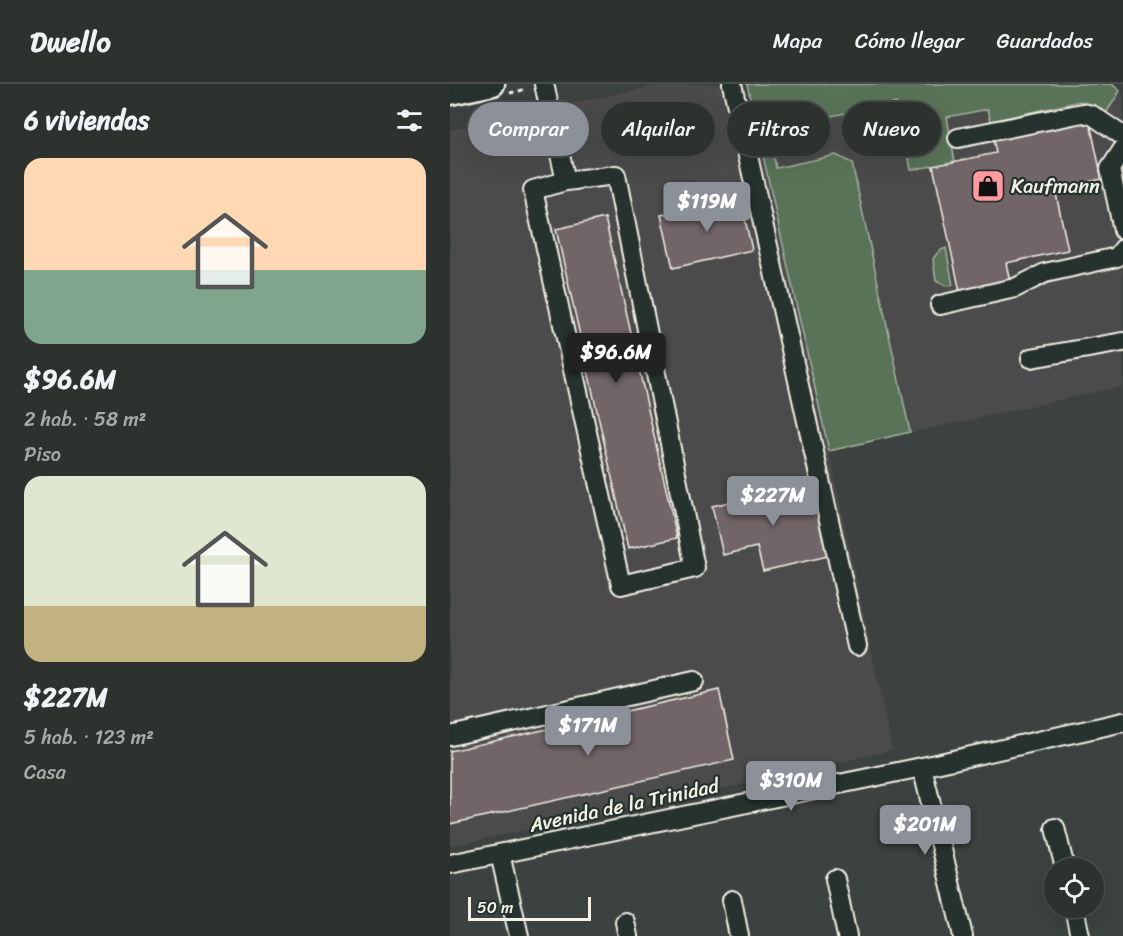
<!DOCTYPE html>
<html lang="es">
<head>
<meta charset="utf-8">
<style>
  :root { --surface:#2d322f; --page:#393e3b; --text:#f1f3f6; --muted:#a7aaaa; --line:#484d4b; --accent:#8c9099 }
  body { margin:0; font-family:Sriracha,sans-serif; background:var(--page); color:var(--text); height:100vh; display:flex; flex-direction:column; font-size:22px; white-space:nowrap }
  * { box-sizing:border-box; margin:0 }
  p { font-size:20px; color:var(--muted) }
  .icon { flex:none; width:33px; height:33px; fill:none; stroke:currentColor; stroke-width:2; stroke-linecap:round; stroke-linejoin:round }
  .map { position:relative; flex:1; overflow:hidden }
  .sheet { display:flex; flex-direction:column; background:var(--surface); width:450px }
  .sheet>* { flex:none }
  .banner { position:absolute; left:18px; top:18px; width:564px; height:54px; display:flex; gap:12px }
  .fabs { position:absolute; left:594px; top:774px; display:grid; gap:12px }
  .fabs a { display:grid; place-items:center; width:60px; height:60px; border-radius:50%; background:var(--surface); box-shadow:0 6px 24px #0002,0 0 0 2px var(--line); font-size:30px }
  .scale { position:absolute; left:18px; bottom:15px; width:123px; box-sizing:border-box; padding-left:6px; border:3px solid #f4f1e8; border-top:0; font-size:16px; line-height:21px; white-space:nowrap; color:#f4f1e8; -webkit-text-stroke:4px #26332d; paint-order:stroke }
  .price { position:absolute; translate:-50% -51px; padding:0 14px; border-radius:6px; background:var(--accent); color:#fff; font-size:20px; line-height:39px; filter:drop-shadow(0 2px 3px #0008) }
  .price::after { content:''; position:absolute; left:50%; top:36px; width:18px; height:14px; margin-left:-9px; background:inherit; clip-path:polygon(0 0,100% 0,50% 100%) }
  .price.on { background:#222; color:#fff }
  ul { padding:0; list-style:none }
  li { display:grid; align-content:center; gap:12px; height:318px; padding:0 24px }
  li span { display:grid; place-items:center; height:186px; border-radius:18px; color:#555 }
  li>.icon { margin-inline-start:auto }
  span .icon { width:108px; height:108px; fill:#fffc; stroke-width:1 }
  li b { font-size:26px }
  h2 { display:flex; justify-content:space-between; align-items:center; height:72px; padding:0 24px; font-size:26px }
  .chip { padding:0 21px; border-radius:27px; background:var(--surface); box-shadow:0 6px 24px #0002,0 0 0 2px var(--line); font-size:21px; line-height:54px }
  .chip.on { background:var(--accent); color:#fff }
  header { display:flex; align-items:center; gap:36px; box-sizing:border-box; height:84px; padding:0 30px; background:var(--surface); border-bottom:2px solid var(--line) }
  header strong { font-size:28px }
  nav { display:flex; gap:33px; margin-inline-start:auto; font-size:21px }
  main { display:flex; flex:1; min-height:0 }
  .map>svg:first-child { display:block }
  .built { fill:#4c4c4b }
  .green { fill:#587359; stroke:#a6b2a0; stroke-width:1.5 }
  .building { fill:#716568; stroke:#f4f1e8; stroke-width:1.5 }
  .lines { fill:none; stroke-linecap:round; stroke-linejoin:round }
  .minor-casing { stroke:#f4f1e8; stroke-width:22 }
  .major-casing { stroke:#f4f1e8; stroke-width:27 }
  .path { stroke:#f4f1e8; stroke-width:3; stroke-dasharray:4.5 4.5; stroke-linecap:butt }
  .minor { stroke:#26332d; stroke-width:18 }
  .major { stroke:#26332d; stroke-width:22 }
  .labels { text-anchor:middle; stroke-width:4.5; stroke-linejoin:round; paint-order:stroke }
  .poi-label { font-size:20px; fill:#f4f1e8; stroke:#26332d; text-anchor:start }
  .street-label { font-size:20px; fill:#f4f1e8; stroke:#26332d }
</style>
</head>
<body>
<header>
<strong>Dwello</strong>
<nav><a>Mapa</a><a>Cómo llegar</a><a>Guardados</a></nav>
</header>
<main>
<section class="sheet">
<h2>6 viviendas<svg class="icon" aria-label="filters" viewBox="0 0 24 24"><path d="M4 7h16M4 17h16"/><circle cx="9" cy="7" r="2"/><circle cx="15" cy="17" r="2"/></svg></h2>
<ul>
<li><span style="background:linear-gradient(#ffd9b3 60%,#7fa58c 0)"><svg class="icon" aria-label="home" viewBox="0 0 24 24"><path d="M3 11l9-7 9 7M6 9v11h12V9"/></svg></span><div><b>$96.6M</b><p>2 hab. · 58 m²</p><p>Piso</p></div></li>
<li><span style="background:linear-gradient(#dfe7d0 70%,#c2b280 0)"><svg class="icon" aria-label="home" viewBox="0 0 24 24"><path d="M3 11l9-7 9 7M6 9v11h12V9"/></svg></span><div><b>$227M</b><p>5 hab. · 123 m²</p><p>Casa</p></div></li>
</ul>
</section>
<div class="map">
<svg width="673" height="852" viewBox="0 0 673 852">
  <rect width="100%" height="100%" fill="#3c423f"/>
  <filter id="ink" filterUnits="userSpaceOnUse"><feTurbulence type="fractalNoise" baseFrequency=".0167" numOctaves="2"/><feDisplacementMap in="SourceGraphic" scale="12" xChannelSelector="R" yChannelSelector="G"/><feConvolveMatrix kernelMatrix="1 2 1 2 8 2 1 2 1" color-interpolation-filters="sRGB"/></filter>
  <g filter="url(#ink)">
    <path class="built" d="M213,0H273L281,33L436,0H662L673,10V302L379,367L442,666L318,695L0,762V46Z"/>
    <path class="green" d="M297,0H662L670,7L655,31L631,17L541,37L538,25L497,33L505,78L461,86L450,27L446,19L326,43L319,48L326,84L386,71L402,79L460,348L379,367Z
      M496,164L503,201L496,202L486,197L483,175L489,167Z"/>
    <path class="building" d="M639,34L652,95L605,105L618,166L556,179L560,198L510,208L483,82L546,69L543,55Z
      M290,113L302,166L223,184L211,131Z
      M155,134L227,454L178,465L106,145Z
      M361,399L378,472L313,487L307,463L273,471L262,422Z
      M269,606L284,676L0,740V667Z"/>
    <g class="lines">
      <defs>
        <path id="minor" d="M94,0L116,97
          M282,0L407,562
          M508,54L633,29L642,31L673,52
          M673,65L660,85L673,146
          M166,91L245,484L171,501L83,106L116,97Z
          M490,221L565,204L595,189L667,173L673,165
          M581,274L673,258
          M0,652L244,597
          M472,683L513,852
          M605,744L615,784
          M50,770L69,852
          M0,780L472,683L673,638
          M385,795L397,852
          M282,816L289,852
          M624,824L630,852
          M175,838L178,852"/>
        <path id="major" d="M0,9L43,0"/>
      </defs>
      <use href="#minor" class="minor-casing"/>
      <use href="#major" class="major-casing"/>
      <path class="path" d="M60,9L77,5"/>
      <use href="#minor" class="minor"/>
      <use href="#major" class="major"/>
    </g>
  </g>
  <defs>
    <symbol id="shop-square" viewBox="-11 -11 22 22"><rect x="-9" y="-9" width="18" height="18" rx="4" fill="#ff9aa2" stroke="#26332d"/><path d="M-5-2.5h2.3a2.7 3.5 0 0 1 5.4 0H5L5.5 6h-11ZM-1.5-2.5h3a1.5 2.3 0 0 0-3 0Z" fill="#111"/></symbol>
  </defs>
  <g fill-rule="evenodd">
    <use href="#shop-square" x="519" y="83" width="38" height="38"/>
  </g>
  <g class="labels">
    <g class="poi-label">
      <text x="561" y="109">Kaufmann</text>
    </g>
    <g class="street-label">
      <text transform="translate(174 721) rotate(-12)" y="7">Avenida de la Trinidad</text>
    </g>
  </g>
</svg>
<div class="fabs">
<a><svg class="icon" aria-label="locate" viewBox="0 0 24 24"><circle cx="12" cy="12" r="6"/><path d="M12 2v4M12 18v4M2 12h4M18 12h4"/></svg></a>
</div>
<div class="scale">50 m</div>
<b class="price" style="left:257px;top:149px">$119M</b>
<b class="price on" style="left:166px;top:300px">$96.6M</b>
<b class="price" style="left:323px;top:443px">$227M</b>
<b class="price" style="left:138px;top:673px">$171M</b>
<b class="price" style="left:341px;top:728px">$310M</b>
<b class="price" style="left:475px;top:772px">$201M</b>
<div class="banner">
<a class="chip on">Comprar</a>
<a class="chip">Alquilar</a>
<a class="chip">Filtros</a>
<a class="chip">Nuevo</a>
</div>
</div>
</main>
</body>
</html>
